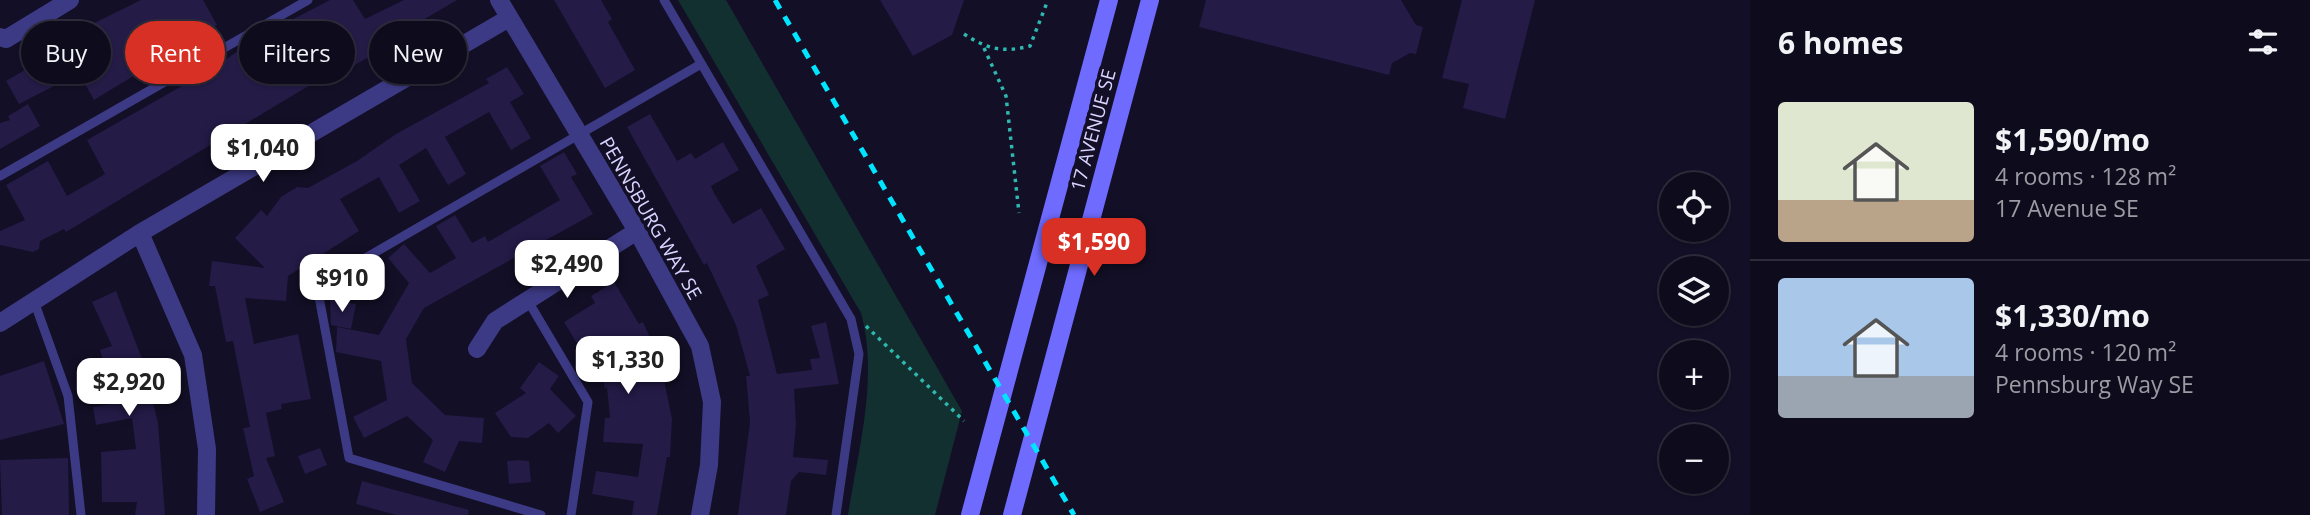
<!DOCTYPE html>
<html lang="en">
<head>
<meta charset="utf-8">
<style>
  :root { --surface:#0e0b1c; --page:#1c1929; --text:#f1f3f6; --muted:#9b9ba3; --line:#2e2b3b; --accent:#d93025 }
  body { margin:0; font-family:"Open Sans",sans-serif; background:var(--page); color:var(--text); height:100vh; display:flex; flex-direction:column; font-size:26px; white-space:nowrap }
  * { box-sizing:border-box; margin:0 }
  p { font-size:23px; color:var(--muted) }
  .icon { flex:none; width:38px; height:38px; fill:none; stroke:currentColor; stroke-width:2; stroke-linecap:round; stroke-linejoin:round }
  .map { position:relative; flex:1; overflow:hidden }
  .panel { display:flex; flex-direction:column; background:var(--surface); width:560px }
  .panel>* { flex:none }
  .top-card { position:absolute; left:21px; top:21px; width:665px; height:63px; display:flex; gap:14px }
  .buttons { position:absolute; left:1659px; top:172px; display:grid; gap:14px }
  .buttons a { display:grid; place-items:center; width:70px; height:70px; border-radius:50%; background:var(--surface); box-shadow:0 2px 5px #0004,0 0 0 2px var(--line); font-size:35px }
  .price { position:absolute; translate:-50% -60px; padding:0 16px; border-radius:14px; background:#fff; color:#222; font-size:23px; line-height:46px; filter:drop-shadow(0 2px 4px #0008) }
  .price::after { content:''; position:absolute; left:50%; top:42px; width:21px; height:16px; margin-left:-10px; background:inherit; clip-path:polygon(0 0,100% 0,50% 100%) }
  .price.selected { background:var(--accent); color:#fff }
  ul { padding:0; list-style:none }
  li { display:flex; align-items:center; gap:21px; height:175px; padding:0 28px }
  li+li { border-top:2px solid var(--line) }
  li span { display:grid; place-items:center; flex:none; width:196px; height:140px; border-radius:7px; color:#555 }
  li>.icon { margin-inline-start:auto }
  span .icon { width:84px; height:84px; fill:#fffc; stroke-width:1 }
  li b { font-size:30px }
  h2 { display:flex; justify-content:space-between; align-items:center; height:84px; padding:0 28px; font-size:30px }
  .chip { padding:0 24px; border-radius:32px; background:var(--surface); box-shadow:0 2px 5px #0004,0 0 0 2px var(--line); font-size:24px; line-height:63px }
  .chip.selected { background:var(--accent); color:#fff }
  main { display:flex; flex:1; min-height:0 }
  .map>svg:first-child { display:block }
  .green { fill:#12302f }
  .building { fill:#241b47 }
  .lines { fill:none; stroke-linecap:round; stroke-linejoin:round }
  .path { stroke:#2fb8b0; stroke-width:3.5; stroke-dasharray:3.5 5; stroke-linecap:butt }
  .lane { stroke:#3d3a85; stroke-width:9 }
  .street { stroke:#3d3a85; stroke-width:18 }
  .secondary { stroke:#6f6bff; stroke-width:18 }
  .rail { stroke:#00e5ff; stroke-width:5; stroke-dasharray:10 9; stroke-linecap:butt }
  .labels { text-anchor:middle; stroke-width:7; stroke-linejoin:round; paint-order:stroke }
  .street-label { font-size:19px; fill:#d9d4ff; stroke:#130f26 }
</style>
</head>
<body>
<main>
<div class="map">
<svg width="1750" height="515" viewBox="0 0 1750 515">
  <rect width="100%" height="100%" fill="#130f26"/>
  <path class="green" d="M678,0H726L962,411L935,515H848C858,449 879,379 861,313Z"/>
  <path class="building" d="M141,0H203L217,25L94,100L79,73L19,104L6,81L47,57L44,53L82,29Z
    M330,0H353L365,19L404,0H457L387,41L390,45L328,80L325,76L66,232L64,229L40,241L39,249L33,252L0,245V231L25,220L6,185L48,161L67,196L105,174L87,140L217,66L253,40Z
    M554,0H601L612,19L608,22L635,70L605,88Z
    M880,0H964L952,35L913,56Z
    M1206,0H1401L1416,25L1423,27L1416,54L1410,53L1392,63L1389,75L1199,27Z
    M1462,0H1535L1505,119L1463,108L1469,84L1442,78Z
    M507,67L524,94L510,102L531,138L511,150L489,112L445,137L466,174L448,185L426,148L399,165L420,201L399,213L379,177L340,199L359,231L288,276L286,301L245,298L254,344L298,334L311,399L281,404L282,409L266,413L275,456L266,458L284,502L260,512L247,479L254,476L243,428L250,427L233,341L226,342L215,286H209L212,261L265,268L235,238L261,210L267,216L281,197L297,187L308,188L357,161L396,134L489,83L486,79Z
    M28,104L40,126L0,149V123L10,120L8,116Z
    M650,114L677,161L691,153L695,159L723,142L739,170L711,186L714,193L733,224L761,208L785,249L756,266L769,295L758,300L777,374L812,370L810,359L820,358L811,326L826,322L839,384L794,389L796,424L793,457L828,460L826,475L799,472L791,481L786,515H738L750,422L746,376H750L736,325L707,263L704,265L627,127Z
    M564,152L577,174L571,177L593,214L424,308L406,339L412,383L445,415L484,418L482,443L459,441L445,472L423,462L433,440L407,416L364,438L353,417L387,400L381,361L336,352L337,327L379,335L409,283L388,258L404,244L430,273L456,258L436,226L455,215L472,243L485,236L488,242L560,200L540,166Z
    M614,282L639,324L643,322L660,360L672,419L670,457H667L657,515H632L634,501L592,494L596,471L638,477L643,444L603,442L605,418H610L607,387L605,389L603,378L599,379L588,342L579,347L564,322L595,303L591,296Z
    M116,291L144,364L158,423L165,515H135L137,502H102L101,452L136,449L132,418L96,425L93,407L116,403L100,350L112,346L92,302Z
    M330,299L356,304L351,329L331,325Z
    M44,361L64,424L0,440V376Z
    M539,362L559,376L550,389L576,416L558,433L549,423L528,438L511,437L495,413L526,393L520,388Z
    M320,448L327,465L305,474L298,456Z
    M68,458L69,515H2L0,460Z
    M518,460L529,461L531,482L509,484L507,461Z
    M362,481L469,510L468,515H396L356,504Z"/>
  <g class="lines">
    <path class="path" d="M964,34C987,49 1003,53 1030,46L1048,0
      M984,48L1006,96L1019,213
      M866,326L964,421"/>
    <path class="lane" d="M664,0L851,319L859,354L836,515
      M0,176L308,0
      M34,301L68,396L81,515
      M528,301L588,402L571,515
      M541,515L349,458L317,286L701,64"/>
    <path class="street" d="M499,0L637,231L700,346L712,402L709,465L700,515
      M0,37L6,39L70,0
      M140,233L193,355L207,449L206,515
      M0,323L140,233L509,18
      M477,349L495,321L637,231"/>
    <path class="secondary" d="M970,515L1109,0
      M1012,515L1150,0"/>
    <path class="rail" d="M775,0L1074,515"/>
  </g>
  <g class="labels">
    <g class="street-label">
      <text transform="translate(1093 130) rotate(-75)" y="7">17 AVENUE SE</text>
      <text transform="translate(651 218) rotate(60)" y="7">PENNSBURG WAY SE</text>
    </g>
  </g>
</svg>
<div class="buttons">
<a><svg class="icon" aria-label="locate" viewBox="0 0 24 24"><circle cx="12" cy="12" r="6"/><path d="M12 2v4M12 18v4M2 12h4M18 12h4"/></svg></a>
<a><svg class="icon" aria-label="layers" viewBox="0 0 24 24"><path d="M12 4l9 5-9 5-9-5zM3 14l9 5 9-5"/></svg></a>
<a>+</a>
<a>−</a>
</div>
<b class="price" style="left:263px;top:184px">$1,040</b>
<b class="price selected" style="left:1094px;top:278px">$1,590</b>
<b class="price" style="left:567px;top:300px">$2,490</b>
<b class="price" style="left:342px;top:314px">$910</b>
<b class="price" style="left:628px;top:396px">$1,330</b>
<b class="price" style="left:129px;top:418px">$2,920</b>
<div class="top-card">
<a class="chip">Buy</a>
<a class="chip selected">Rent</a>
<a class="chip">Filters</a>
<a class="chip">New</a>
</div>
</div>
<section class="panel">
<h2>6 homes<svg class="icon" aria-label="filters" viewBox="0 0 24 24"><path d="M4 7h16M4 17h16"/><circle cx="9" cy="7" r="2"/><circle cx="15" cy="17" r="2"/></svg></h2>
<ul>
<li><span style="background:linear-gradient(#dfe7d0 70%,#b9a48a 0)"><svg class="icon" aria-label="home" viewBox="0 0 24 24"><path d="M3 11l9-7 9 7M6 9v11h12V9"/></svg></span><div><b>$1,590/mo</b><p>4 rooms · 128 m²</p><p>17 Avenue SE</p></div></li>
<li><span style="background:linear-gradient(#a9c7e8 70%,#9aa5b1 0)"><svg class="icon" aria-label="home" viewBox="0 0 24 24"><path d="M3 11l9-7 9 7M6 9v11h12V9"/></svg></span><div><b>$1,330/mo</b><p>4 rooms · 120 m²</p><p>Pennsburg Way SE</p></div></li>
</ul>
</section>
</main>
</body>
</html>
